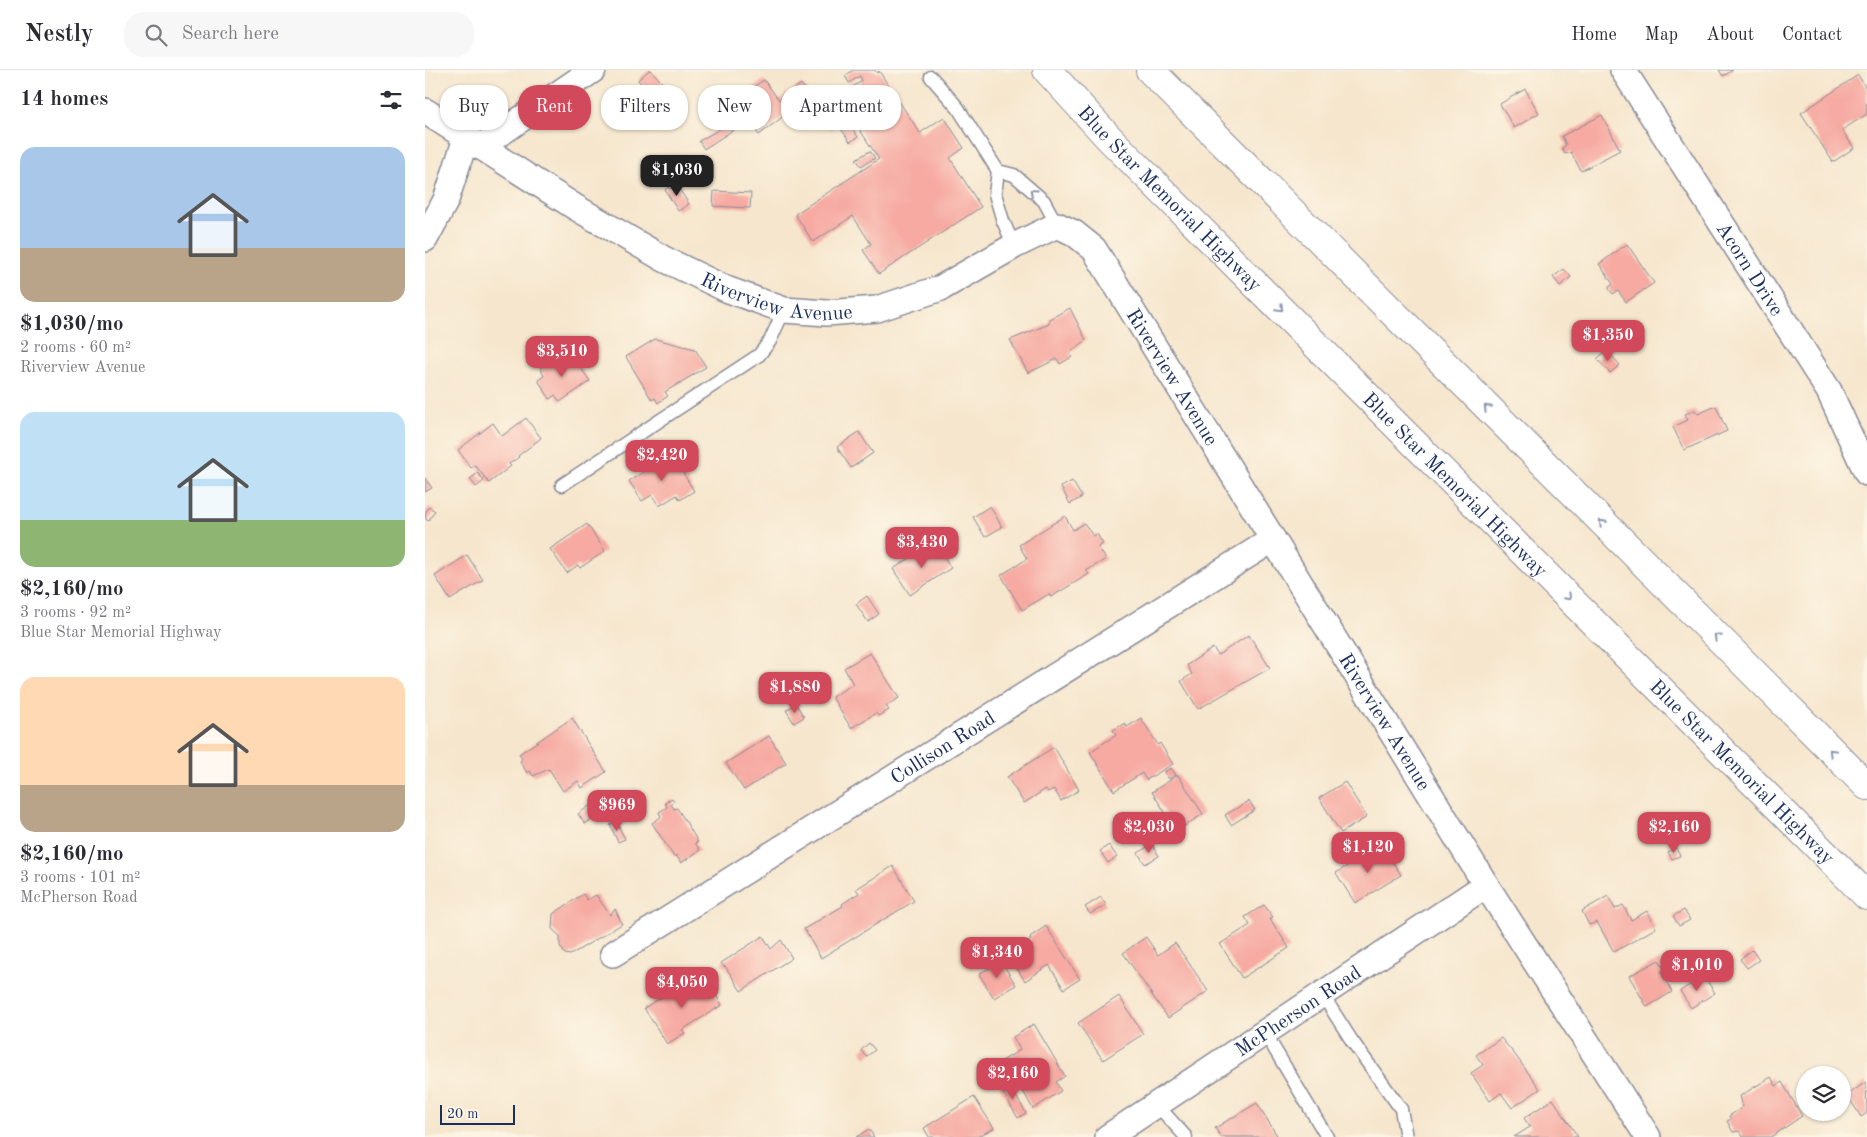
<!DOCTYPE html>
<html lang="en">
<head>
<meta charset="utf-8">
<style>
  :root { --surface:#fff; --page:#f7f7f7; --text:#2b2b33; --muted:#7c7c81; --line:#e1e1e2; --accent:#d1495b }
  body { margin:0; font-family:"Old Standard TT",serif; background:var(--page); color:var(--text); height:100vh; display:flex; flex-direction:column; font-size:19px; white-space:nowrap }
  * { box-sizing:border-box; margin:0 }
  p { font-size:16px; color:var(--muted) }
  .icon { flex:none; width:28px; height:28px; fill:none; stroke:currentColor; stroke-width:2; stroke-linecap:round; stroke-linejoin:round }
  .map { position:relative; flex:1; overflow:hidden }
  .panel { display:flex; flex-direction:column; background:var(--surface); width:425px }
  .panel>* { flex:none }
  .hud { position:absolute; left:15px; top:15px; width:475px; height:45px; display:flex; gap:10px }
  .fabs { position:absolute; left:1371px; top:996px; display:grid; gap:10px }
  .fabs a { display:grid; place-items:center; width:55px; height:55px; border-radius:50%; background:var(--surface); box-shadow:0 1px 4px #0004; font-size:25px }
  .scale { position:absolute; left:15px; bottom:12px; width:75px; box-sizing:border-box; padding-left:5px; border:2px solid #1b2f5e; border-top:0; font-size:14px; line-height:18px; white-space:nowrap; color:#1b2f5e; -webkit-text-stroke:4px #fcf5e5; paint-order:stroke }
  .price { position:absolute; translate:-50% -42px; padding:0 11px; border-radius:10px; background:var(--accent); color:#fff; font-size:16px; line-height:32px; filter:drop-shadow(0 1px 2px #0008) }
  .price::after { content:''; position:absolute; left:50%; top:30px; width:15px; height:11px; margin-left:-8px; background:inherit; clip-path:polygon(0 0,100% 0,50% 100%) }
  .price.selected { background:#222; color:#fff }
  ul { padding:0; list-style:none }
  li { display:grid; align-content:center; gap:10px; height:265px; padding:0 20px }
  li span { display:grid; place-items:center; height:155px; border-radius:15px; color:#555 }
  li>.icon { margin-inline-start:auto }
  span .icon { width:90px; height:90px; fill:#fffc; stroke-width:1 }
  li b { font-size:21px }
  h2 { display:flex; justify-content:space-between; align-items:center; height:60px; padding:0 20px; font-size:21px }
  .tag { padding:0 18px; border-radius:20px; background:var(--surface); box-shadow:0 1px 4px #0004; font-size:18px; line-height:45px }
  .tag.selected { background:var(--accent); color:#fff }
  header { display:flex; align-items:center; gap:30px; box-sizing:border-box; height:70px; padding:0 25px; background:var(--surface); border-bottom:1px solid var(--line) }
  header strong { font-size:24px }
  nav { display:flex; gap:28px; margin-inline-start:auto; font-size:18px }
  .search { width:350px; height:45px; background:var(--page); display:flex; align-items:center; gap:12px; box-sizing:border-box; padding:0 18px; border-radius:20px; color:var(--muted); font-size:19px }
  main { display:flex; flex:1; min-height:0 }
  .map>svg:first-child { display:block }
  .building { fill:#f6aaa2 }
  .lines { fill:none; stroke-linecap:round; stroke-linejoin:round }
  .service-casing { stroke:#888a96; stroke-width:15 }
  .minor-casing { stroke:#888a96; stroke-width:28 }
  .motorway-casing { stroke:#888a96; stroke-width:30 }
  .service { stroke:#fff; stroke-width:12 }
  .minor { stroke:#fff; stroke-width:25 }
  .motorway { stroke:#fff; stroke-width:28 }
  .oneway { stroke:#8d97ae }
  .labels { text-anchor:middle; stroke-width:4.5; stroke-linejoin:round; paint-order:stroke }
  .street-label { font-size:20px; fill:#1b2f5e; stroke:#fcf5e5 }
</style>
</head>
<body>
<header>
<strong>Nestly</strong>
<div class="search"><svg class="icon" aria-label="search" viewBox="0 0 24 24"><circle cx="10" cy="10" r="6"/><path d="M15 15l6 6"/></svg>Search here</div>
<nav><a>Home</a><a>Map</a><a>About</a><a>Contact</a></nav>
</header>
<main>
<section class="panel">
<h2>14 homes<svg class="icon" aria-label="filters" viewBox="0 0 24 24"><path d="M4 7h16M4 17h16"/><circle cx="9" cy="7" r="2"/><circle cx="15" cy="17" r="2"/></svg></h2>
<ul>
<li><span style="background:linear-gradient(#a9c7e8 65%,#b9a48a 0)"><svg class="icon" aria-label="home" viewBox="0 0 24 24"><path d="M3 11l9-7 9 7M6 9v11h12V9"/></svg></span><div><b>$1,030/mo</b><p>2 rooms · 60 m²</p><p>Riverview Avenue</p></div></li>
<li><span style="background:linear-gradient(#bfe0f5 70%,#8fb573 0)"><svg class="icon" aria-label="home" viewBox="0 0 24 24"><path d="M3 11l9-7 9 7M6 9v11h12V9"/></svg></span><div><b>$2,160/mo</b><p>3 rooms · 92 m²</p><p>Blue Star Memorial Highway</p></div></li>
<li><span style="background:linear-gradient(#ffd9b3 70%,#b9a48a 0)"><svg class="icon" aria-label="home" viewBox="0 0 24 24"><path d="M3 11l9-7 9 7M6 9v11h12V9"/></svg></span><div><b>$2,160/mo</b><p>3 rooms · 101 m²</p><p>McPherson Road</p></div></li>
</ul>
</section>
<div class="map">
<svg width="1442" height="1067" viewBox="0 0 1442 1067">
  <rect width="100%" height="100%" fill="#fcf5e5"/>
  <filter id="ink" filterUnits="userSpaceOnUse"><feTurbulence type="fractalNoise" baseFrequency=".02" numOctaves="2"/><feDisplacementMap in="SourceGraphic" scale="10" xChannelSelector="R" yChannelSelector="G"/><feConvolveMatrix kernelMatrix="1 2 1 2 8 2 1 2 1" color-interpolation-filters="sRGB"/></filter>
  <filter id="wash" filterUnits="userSpaceOnUse"><feTurbulence type="fractalNoise" baseFrequency=".0096" numOctaves="4" result="noise"/><feDisplacementMap in="SourceGraphic" scale="20" xChannelSelector="R" yChannelSelector="G"/><feGaussianBlur stdDeviation="1.12" result="paint"/><feColorMatrix in="noise" values="0 0 0 0 0 0 0 0 0 0 0 0 0 0 0 0 0 1.4 0 .05"/><feComposite in="paint" operator="in"/></filter>
  <g filter="url(#wash)">
    <rect width="100%" height="100%" fill="#f6e6cd"/>
    <g id="blocks">
      <path class="building" d="M224,0H226L252,29L239,40L213,10Z
        M428,0H450L452,3L454,1L495,63L519,47L539,78L525,88L556,137L454,204L438,180L446,174L428,146L388,172L370,144L454,89L417,33L431,24L427,17L437,11L435,6L424,13L420,6Z
        M1294,0H1308L1298,6Z
        M1433,5L1442,20V44L1417,60L1429,78L1408,92L1376,43Z
        M339,10L354,30L376,14L386,25L334,65L325,53L318,58L316,55L279,79L274,71L312,49L309,43L291,52L285,44Z
        M1100,19L1114,43L1089,58L1075,34Z
        M413,39L420,48L405,59L398,49Z
        M1177,45L1195,80L1156,101L1146,82L1140,84L1137,78L1141,75L1137,66Z
        M423,52L433,67L425,72L415,57Z
        M445,81L450,88L436,96L431,89Z
        M250,113L264,134L253,141L240,120L243,117L245,119L248,117L246,115Z
        M289,121L326,123L325,138L288,136Z
        M1202,174L1229,213L1201,232L1193,221L1188,224L1184,219V217L1188,214L1174,194Z
        M1139,199L1146,207L1135,216L1128,207Z
        M645,238L661,270L645,283L647,287L635,294L632,289L603,303L585,270L624,254V249Z
        M230,269L270,279L281,297L240,322L243,326L233,333L230,328L227,330L201,287Z
        M1182,280L1195,295L1185,303L1172,289Z
        M134,284L140,293L148,287L165,311L135,332L130,325L125,329L113,310L119,306L115,298Z
        M1291,336L1302,361L1259,380L1248,357L1263,350L1260,344L1270,340L1273,344Z
        M101,348L116,368L93,386L94,387L84,394L86,396L64,413L50,395L46,398L33,380L68,353L77,366Z
        M434,362L448,383L426,398L412,377Z
        M247,385L269,421L255,430L252,425L234,436L227,425L217,431L204,411Z
        M53,403L59,411L51,417L45,409Z
        M0,408L7,418L0,422Z
        M647,411L657,427L645,434L636,417Z
        M565,436L577,457L560,467L548,447Z
        M4,437L10,441L3,451L0,448V443Z
        M640,446L648,460L659,453L668,466L672,464L678,474L673,477L681,489L661,501L664,504L626,527L624,524L597,540L576,505L602,489L594,475Z
        M162,454L180,481L155,498L153,495L142,503L125,479Z
        M510,472L526,498L485,525L468,499Z
        M42,485L58,510L25,530L10,506Z
        M442,526L454,544L443,552L431,534Z
        M824,565L845,598L773,639L756,611L767,604L762,595L788,578L793,585Z
        M445,583L474,628L461,636L464,640L453,646L451,643L426,658L407,627L428,614L419,598Z
        M371,634L379,647L369,653L361,640Z
        M147,648L181,702L157,718L153,711L138,721L124,699L108,706L105,701L102,703L95,691L97,689L94,684Z
        M716,648L733,675L735,673L748,694L721,710L717,703L689,721L665,682L691,665L688,660L700,653L702,657Z
        M344,666L361,693L319,720L301,693Z
        M629,677L654,720L636,731L629,719L623,722L621,719L599,733L582,707Z
        M746,698L751,705L744,709L739,702Z
        M753,705L778,744L752,761L727,722Z
        M920,712L942,747L916,763L894,728Z
        M247,728L249,731L246,734L249,739L252,738L261,752L273,772L270,773L275,780L256,793L251,785L249,787L227,753L236,747L234,742L242,737L240,733Z
        M824,731L830,740L806,755L800,745Z
        M167,734L174,744L160,754L153,744Z
        M191,751L200,769L193,772L185,755Z
        M727,774L734,786L720,794L713,783Z
        M956,774L976,805L930,833L911,803Z
        M684,775L692,787L683,793L675,781Z
        M1251,778L1255,786L1247,789L1243,782Z
        M468,796L489,831L396,888L379,859L418,836L417,834L434,823L431,819Z
        M158,824L162,830L171,825L185,845L190,839L197,854L145,885L140,884L135,876V866L127,859L128,844Z
        M1183,826L1190,839L1198,835L1206,850L1222,841L1231,858L1189,882L1172,852L1164,855L1157,841Z
        M676,827L681,835L665,844L660,837Z
        M839,835L848,847L845,849L864,878L817,908L795,874L825,855L820,847Z
        M1259,840L1265,850L1254,856L1248,846Z
        M621,856L655,909L639,919L624,895L600,911L583,885L606,870L605,867Z
        M338,866L346,879L356,870L367,888L316,921L300,896L299,897L296,893Z
        M721,867L733,885L750,873L783,921L743,948L698,883Z
        M1327,880L1334,890L1322,898L1315,889Z
        M1234,890L1240,900L1236,902L1247,922L1222,937L1204,906Z
        M576,891L591,915L569,928L554,904Z
        M1279,906L1290,923L1266,938L1255,921Z
        M280,907L297,935L257,960L260,963L242,974L219,938L262,912L265,917Z
        M694,926L718,964L678,990L653,953Z
        M609,954L640,1006L631,1012L636,1021L608,1039L589,1005L587,1006L577,991L595,980L588,967Z
        M1076,968L1091,986L1115,1019L1087,1038L1076,1023L1065,1031L1046,1003L1058,995L1051,985Z
        M444,973L450,980L441,987L436,980Z
        M1346,1007L1351,1016L1357,1012L1377,1046L1346,1067H1318L1314,1061L1308,1062L1302,1051L1306,1049L1304,1046L1318,1037L1315,1026Z
        M582,1011L601,1043L593,1048L574,1016Z
        M1441,1012L1442,1043L1436,1047L1422,1025Z
        M549,1027L569,1058L552,1067H504L499,1058Z
        M1128,1029L1153,1067H1089L1105,1057L1099,1048Z
        M832,1033L853,1067H796L790,1058Z
        M444,1059L449,1067H431Z"/>
    </g>
  </g>
  <g filter="url(#ink)">
    <use href="#blocks" fill-opacity="0" stroke="#888a96" stroke-width="1"/>
    <g class="lines">
      <defs>
        <path id="service" d="M506,7L533,38L573,101L570,124L578,151L589,176
          M573,101L589,105L619,131L632,155
          M137,415L334,285L345,271L359,240
          M897,924L927,971L976,1039L981,1067
          M840,963L902,1067
          M732,1035L761,1067"/>
        <g id="minor">
          <path id="s1" d="M1198,0L1404,321L1442,403"/>
          <path id="s2" d="M0,41L150,137L239,189L301,219L359,240L402,243L452,239L516,218L589,176L632,155L649,163L669,179L1061,815L1223,1067"/>
          <path d="M55,77L168,0"/>
          <path d="M0,169L21,130L41,68"/>
          <path id="s3" d="M188,884L847,470"/>
          <path id="s4" d="M683,1067L1061,815"/>
        </g>
        <g id="motorway">
          <path id="s5" d="M622,0L684,68L1442,826"/>
          <path d="M725,0L1442,716"/>
        </g>
      </defs>
      <use href="#service" class="service-casing"/>
      <use href="#minor" class="minor-casing"/>
      <use href="#motorway" class="motorway-casing"/>
      <use href="#service" class="service"/>
      <use href="#minor" class="minor"/>
      <use href="#motorway" class="motorway"/>
    </g>
    <defs><path id="oneway-chevron" d="M-2-3.5L2.5 0L-2 3.5" fill="none" stroke-width="1.6" stroke-linecap="round" stroke-linejoin="round" transform="scale(1.25)"/></defs>
    <g class="oneway">
      <use href="#oneway-chevron" transform="translate(608 122) rotate(-138)"/>
      <use href="#oneway-chevron" transform="translate(855 238) rotate(45)"/>
      <use href="#oneway-chevron" transform="translate(1062 338) rotate(-135)"/>
      <use href="#oneway-chevron" transform="translate(1177 453) rotate(-135)"/>
      <use href="#oneway-chevron" transform="translate(1143 527) rotate(45)"/>
      <use href="#oneway-chevron" transform="translate(1292 567) rotate(-135)"/>
      <use href="#oneway-chevron" transform="translate(1407 682) rotate(-135)"/>
    </g>
  </g>
  <g class="labels">
    <g class="street-label">
      <text dy="7" stroke="none"><textPath href="#s5" startOffset="178">Blue Star Memorial Highway</textPath></text>
      <text dy="7" stroke="none"><textPath href="#s1" startOffset="236">Acorn Drive</textPath></text>
      <text dy="7" stroke="none"><textPath href="#s2" startOffset="402">Riverview Avenue</textPath></text>
      <text dy="7" stroke="none"><textPath href="#s2" startOffset="899">Riverview Avenue</textPath></text>
      <text dy="7" stroke="none"><textPath href="#s5" startOffset="582">Blue Star Memorial Highway</textPath></text>
      <text dy="7" stroke="none"><textPath href="#s2" startOffset="1304">Riverview Avenue</textPath></text>
      <text dy="7" stroke="none"><textPath href="#s3" startOffset="389">Collison Road</textPath></text>
      <text dy="7" stroke="none"><textPath href="#s5" startOffset="988">Blue Star Memorial Highway</textPath></text>
      <text dy="7" stroke="none"><textPath href="#s4" startOffset="228">McPherson Road</textPath></text>
    </g>
  </g>
</svg>
<div class="fabs">
<a><svg class="icon" aria-label="layers" viewBox="0 0 24 24"><path d="M12 4l9 5-9 5-9-5zM3 14l9 5 9-5"/></svg></a>
</div>
<div class="scale">20 m</div>
<b class="price selected" style="left:252px;top:127px">$1,030</b>
<b class="price" style="left:1183px;top:292px">$1,350</b>
<b class="price" style="left:137px;top:308px">$3,510</b>
<b class="price" style="left:237px;top:412px">$2,420</b>
<b class="price" style="left:497px;top:499px">$3,430</b>
<b class="price" style="left:370px;top:644px">$1,880</b>
<b class="price" style="left:192px;top:762px">$969</b>
<b class="price" style="left:724px;top:784px">$2,030</b>
<b class="price" style="left:1249px;top:784px">$2,160</b>
<b class="price" style="left:943px;top:804px">$1,120</b>
<b class="price" style="left:572px;top:909px">$1,340</b>
<b class="price" style="left:1272px;top:922px">$1,010</b>
<b class="price" style="left:257px;top:939px">$4,050</b>
<b class="price" style="left:588px;top:1030px">$2,160</b>
<div class="hud">
<a class="tag">Buy</a>
<a class="tag selected">Rent</a>
<a class="tag">Filters</a>
<a class="tag">New</a>
<a class="tag">Apartment</a>
</div>
</div>
</main>
</body>
</html>
